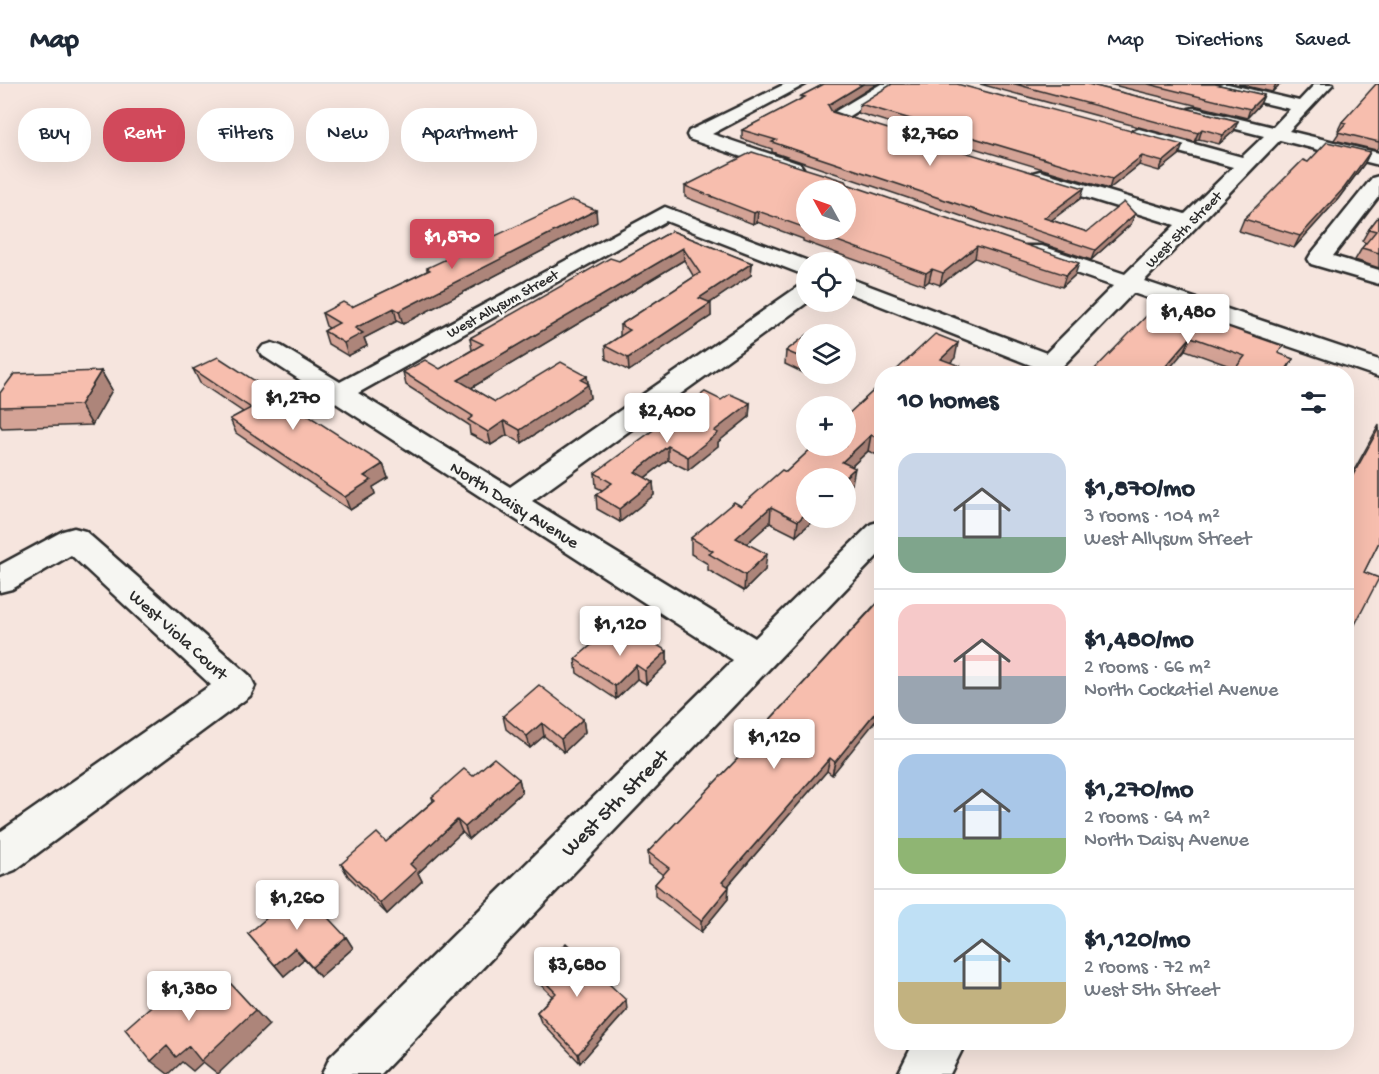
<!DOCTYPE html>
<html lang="en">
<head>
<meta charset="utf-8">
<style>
  :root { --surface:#fff; --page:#f6f6f7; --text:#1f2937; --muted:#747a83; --line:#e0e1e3; --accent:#d1495b }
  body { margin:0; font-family:"Gochi Hand",sans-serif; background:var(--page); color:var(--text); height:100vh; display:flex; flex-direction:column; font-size:22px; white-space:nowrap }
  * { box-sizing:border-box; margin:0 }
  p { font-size:20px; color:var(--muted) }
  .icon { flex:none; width:33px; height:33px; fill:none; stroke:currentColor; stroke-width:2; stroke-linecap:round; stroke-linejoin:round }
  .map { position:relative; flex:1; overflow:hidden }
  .panel { position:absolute; left:874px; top:282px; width:480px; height:684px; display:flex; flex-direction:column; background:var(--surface); border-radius:24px; box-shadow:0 6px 24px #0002 }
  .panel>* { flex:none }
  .guide { position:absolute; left:18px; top:24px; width:570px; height:54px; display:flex; gap:12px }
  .needle { width:39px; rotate:310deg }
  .tools { position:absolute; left:796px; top:96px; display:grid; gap:12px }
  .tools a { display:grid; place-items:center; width:60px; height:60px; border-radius:50%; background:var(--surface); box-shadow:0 6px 24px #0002; font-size:30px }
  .price { position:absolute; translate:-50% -51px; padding:0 14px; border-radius:6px; background:#fff; color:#222; font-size:20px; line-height:39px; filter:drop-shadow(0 2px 3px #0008) }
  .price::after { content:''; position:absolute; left:50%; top:36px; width:18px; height:14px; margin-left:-9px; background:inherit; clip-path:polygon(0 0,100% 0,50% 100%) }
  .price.active { background:var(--accent); color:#fff }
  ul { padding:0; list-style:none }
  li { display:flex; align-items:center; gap:18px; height:150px; padding:0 24px }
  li+li { border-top:2px solid var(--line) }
  li span { display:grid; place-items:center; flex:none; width:168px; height:120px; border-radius:18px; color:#555 }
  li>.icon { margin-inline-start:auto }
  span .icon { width:72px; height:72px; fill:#fffc; stroke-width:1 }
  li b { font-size:26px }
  h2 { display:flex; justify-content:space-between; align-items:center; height:72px; padding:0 24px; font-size:26px }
  .tag { padding:0 21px; border-radius:24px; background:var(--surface); box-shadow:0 6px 24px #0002; font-size:21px; line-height:54px }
  .tag.active { background:var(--accent); color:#fff }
  header { display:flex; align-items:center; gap:36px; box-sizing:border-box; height:84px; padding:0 30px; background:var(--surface); border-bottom:2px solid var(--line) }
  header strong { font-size:28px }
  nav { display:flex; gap:33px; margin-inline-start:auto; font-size:21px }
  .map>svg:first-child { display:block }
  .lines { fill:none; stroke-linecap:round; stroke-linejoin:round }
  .minor-casing { stroke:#2b2b2b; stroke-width:5 }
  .minor { fill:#f6f6f2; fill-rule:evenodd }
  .wall { fill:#d4a396; stroke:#2b2b2b; stroke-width:1.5 }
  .shaded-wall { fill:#ad857a; stroke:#2b2b2b; stroke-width:1.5 }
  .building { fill:#f7beae; stroke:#2b2b2b; stroke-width:1.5; fill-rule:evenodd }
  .labels { text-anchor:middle; stroke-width:5; stroke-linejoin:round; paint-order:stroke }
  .far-street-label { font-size:15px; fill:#2b2b2b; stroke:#f6f6f2 }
  .street-label { font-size:18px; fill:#2b2b2b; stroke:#f6f6f2 }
  .near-street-label { font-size:21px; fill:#2b2b2b; stroke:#f6f6f2 }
</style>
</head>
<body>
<header>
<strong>Map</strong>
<nav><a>Map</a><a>Directions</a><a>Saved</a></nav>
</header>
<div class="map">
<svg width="1379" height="990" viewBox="0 0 1379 990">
  <rect width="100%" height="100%" fill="#f6e5de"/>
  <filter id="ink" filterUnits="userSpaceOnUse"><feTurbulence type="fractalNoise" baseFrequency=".0167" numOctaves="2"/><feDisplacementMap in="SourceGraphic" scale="12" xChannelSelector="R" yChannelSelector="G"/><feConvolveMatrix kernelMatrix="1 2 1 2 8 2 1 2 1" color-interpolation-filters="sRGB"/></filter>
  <g filter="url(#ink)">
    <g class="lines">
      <defs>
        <path id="minor" d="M785,0H806L712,50L800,80L803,84L800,88H786L689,55L687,51L689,47Z
          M881,0H901L844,35H832L829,31Z
          M1199,0H1228L1299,17L1315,0H1333L1289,47L1379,69V81L1280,56L1144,197L1379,276V293L1133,209L1055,290H1027L1033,282L846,208V193L1046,269L1113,202L1026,172L1023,167L1026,162H1042L1125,190L1175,141L1033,97L1030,93L1033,89L1040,87L1185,130L1233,83L1132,55L1130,51L1132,47L1139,45L1242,73L1264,52L1189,33L1186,29L1189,25L1195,24L1273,43L1290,25L1201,4Z
          M1379,92V112L1333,172L1379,186V200L1311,180L1308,175L1311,170L1372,94Z
          M665,123L811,178H807V192L666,137L358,309L510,403L799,202L807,200L808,218L532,417L755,554L871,440L882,437V467L381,990H322L330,973L733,576L263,272L259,267L263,262L272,259L281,262L340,298Z
          M74,444L85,447L250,592L255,602L250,612L15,786L0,792V748L211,601L71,471L12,505L0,508V481L63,447Z
          M914,958H966L950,990H898Z"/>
      </defs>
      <use href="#minor" class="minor-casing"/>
      <use href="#minor" class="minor"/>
    </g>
    <path class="wall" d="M824,0L832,27L1081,114L1051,136L1087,148L1135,130L1131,140L1091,176L772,68V65L742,55V46L800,16L801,12Z
      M980,0H1087L1238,37L1234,47L1219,60L1199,55L1194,58Z
      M1109,0H1215L1264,11L1260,20L1247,34Z
      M1238,0H1280L1272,8Z
      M1379,0V63L1376,66L1334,56L1340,47L1338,46L1342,38Z
      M860,20L1179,71L1159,87L1139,81L1109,105L858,29Z
      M1370,68L1364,80L1338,115L1294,164L1239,147L1244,135L1308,78Z
      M847,100L1075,191L1062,203L975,174L940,201L929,197L924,201L803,157V155L757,138L753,140L685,113V102Z
      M1379,132V184L1355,176L1362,164L1366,159L1362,157L1369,145Z
      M597,138L403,240L397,237L364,254L367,262L348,272L328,260L324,247L329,244L326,242L322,229L352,223L427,187V184Z
      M672,147L752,179L751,191L710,219L711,232L629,287L606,275L605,262L620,252V241L694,193L684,176L471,304L495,318L587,292L590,314L522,359L507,351L491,361L470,350L469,341L406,301L403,288L440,285L472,266L470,254L619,177Z
      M1159,219L1279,270L1293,275L1285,290H1231L1235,284L1185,266Z
      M807,251V290H809L808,291L785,280L786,267Z
      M193,285L383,380L388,394L373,403L375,410L350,426L236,349L230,335L243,328L200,299Z
      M101,287L112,306L92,341L2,344L0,341V309Z
      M882,299V373L868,367L851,383L852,400L807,434H816L796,452L770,439L747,459L765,486L744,507L708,486V480L691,470V454L741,422L786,388Z
      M721,316L750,319L749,333L718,358V362L688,386L668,376L645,394L653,398L654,411L620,438L597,425L596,411L602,406L596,403L595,389Z
      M1379,341V458L1364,488L1349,552L1347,554V399Z
      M872,524L832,691L827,687L728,802V815L701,848L655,812V800L663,791L649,780L648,768L744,668V664Z
      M620,564L667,567V580L646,600L637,595L616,615L577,589L575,575Z
      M503,632L583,635L585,648L564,668L544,652L530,664L506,645Z
      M473,692L519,695L522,708L469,755L462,748L418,789L422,797L387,830L348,792L341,780L386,758L433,717L432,713Z
      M248,850L346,853L353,864L320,893L304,875L284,892Z
      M536,889L627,926L580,979L541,938L537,928L552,912L540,900Z"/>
    <path class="shaded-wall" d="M863,0H877L827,31L828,21Z
      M1276,0H1280L1272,8Z
      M1264,11L1260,20L1247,34L1250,25Z
      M1238,37L1234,47L1219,60L1223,51Z
      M1202,45L1199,55L1194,58L1198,49Z
      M1183,61L1179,71L1159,87L1163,78Z
      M1370,68L1364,80L1338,115L1294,164L1300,152Z
      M1142,72L1139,81L1109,105L1112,95Z
      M1084,104L1081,114L1041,144L1044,134Z
      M596,126L597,138L403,240L399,227Z
      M758,127L757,138L753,140L754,129Z
      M1135,130L1131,140L1091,176L1095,166Z
      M977,162L975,174L940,201L943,189Z
      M683,164L684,176L461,310L458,296Z
      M752,179L751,191L698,227L699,214Z
      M1079,179L1075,191L1062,203L1066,191Z
      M932,185L929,197L924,201L926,189Z
      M711,219V232L629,287L628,274Z
      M394,224L397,237L364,254L367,262L348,272L344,259L355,244Z
      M1191,253L1185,266L1165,290H1159Z
      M958,259L955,274L939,290L941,275Z
      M960,282L958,290H952Z
      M101,287L112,306L92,341L80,321Z
      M587,292L590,314L522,359L520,346L581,296Z
      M750,319L749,333L718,358V362L688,386V373L714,347Z
      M504,337L507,351L491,361L488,348Z
      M871,351L868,367L839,394L842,378Z
      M668,362V376L635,401V388Z
      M383,380L388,394L373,403L375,410L350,426L345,413L364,392Z
      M855,384L852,400L846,406V394H844Z
      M653,398L654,411L620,438L619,425Z
      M771,423L770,439L736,469V454Z
      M807,428V434H816L796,452L798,437Z
      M767,470L765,486L744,507L745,491Z
      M667,567V580L646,600L645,587Z
      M636,581L637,595L616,615L615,602Z
      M882,620V629L832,691L835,678Z
      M583,635L585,648L564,668L561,655Z
      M542,639L544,652L530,664L527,652Z
      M830,674L827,687L721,810L722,798Z
      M519,695L522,708L469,755L465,743Z
      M457,736L462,748L418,789L422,797L387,830L380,819L410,780Z
      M729,803L728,815L701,848V837Z
      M346,853L353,864L320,893L312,883Z
      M295,864L304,875L284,892L275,881Z
      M182,895L198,911L220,936L205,922Z
      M230,899L269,941L218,990L203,978L193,987L182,978L169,990H168L151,977Z
      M626,916L627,926L580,979L578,970Z"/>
    <path class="building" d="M824,0H863L828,21L832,28L1084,104L1044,134L1087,148L1124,118L1135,130L1095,166L772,58L776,56L742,46L805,13L801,12Z
      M892,0H957L1183,61L1163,78L1142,72L1112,95L860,20Z
      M1015,0H1087L1238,37L1223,51L1202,45L1198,49Z
      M1148,0H1215L1264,11L1250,25Z
      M1376,0H1379V58L1338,48L1346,39L1342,38Z
      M1327,58L1370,68L1344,104L1300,152L1244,135L1303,76L1308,78Z
      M752,68L845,97L847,100L1079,179L1066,191L977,162L943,189L932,185L926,189L804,145L806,144L758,127L754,129L685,102ZM807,106H846V146H807Z
      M572,116L596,126L399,227L394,224L355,244L363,249L344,259L324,247L339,239L322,229L343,218L352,223L430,186L427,184Z
      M1379,132V169L1362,164L1376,147L1369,145Z
      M672,147L752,179L699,214L711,219L628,274L605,262L630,246L620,241L700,189L683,164L458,296L495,318L561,278L587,292L581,296L589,300L520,346L504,337L488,348L468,336L473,332L403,288L425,276L440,285L483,260L470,254L610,174L619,177Z
      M1159,219L1283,262L1278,269L1293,275L1283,290H1231L1245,272L1191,253L1159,290H1090Z
      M935,250L958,259L941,275L960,282L952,290H892Z
      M807,251V276L786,267Z
      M218,273L383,380L364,392L371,396L345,413L230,335L251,324L193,285Z
      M101,287L80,321L0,323V309L14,290Z
      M882,299V356L871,351L842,378L855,384L844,394H807V428L798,437L771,423L736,454L767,470L745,491L709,470L713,467L691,454L734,418L741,422L782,386L786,388L814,362H846V332Z
      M705,308L721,316L730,310L750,319L714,347L718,349L688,373L668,362L635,388L653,398L619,425L596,411L612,399L595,389Z
      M1379,344V458L1364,488L1379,494L1349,552L1347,551V402Z
      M882,514V620L835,678L830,674L722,798L729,803L701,837L655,800L669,784L648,768L746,666L744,664Z
      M638,549L667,567L645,587L636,581L615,602L575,575L602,552L620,564Z
      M539,601L583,635L561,655L542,639L527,652L503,632Z
      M494,674L519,695L465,743L457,736L410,780L416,786L380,819L341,780L377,749L386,758L435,716L432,713L464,685L473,692Z
      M301,805L346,853L312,883L295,864L275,881L248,850Z
      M566,859L626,916L578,970L537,928L556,909L536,889Z
      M182,895L205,922L230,899L255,926L201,977L189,962L176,973L167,962L151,977L125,945Z"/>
  </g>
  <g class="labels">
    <g class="far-street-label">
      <text transform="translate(1183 145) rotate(-45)" y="5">West 5th Street</text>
      <text transform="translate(502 219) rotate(-29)" y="5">West Allysum Street</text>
    </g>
    <g class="street-label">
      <text transform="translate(515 420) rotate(32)" y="6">North Daisy Avenue</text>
      <text transform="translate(179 550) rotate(42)" y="6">West Viola Court</text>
    </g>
    <g class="near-street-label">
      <text transform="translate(614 718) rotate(-45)" y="7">West 5th Street</text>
    </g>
  </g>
</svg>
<div class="tools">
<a><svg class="needle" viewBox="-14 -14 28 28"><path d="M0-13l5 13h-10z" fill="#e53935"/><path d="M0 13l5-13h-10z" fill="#747a83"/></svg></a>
<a><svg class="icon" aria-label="locate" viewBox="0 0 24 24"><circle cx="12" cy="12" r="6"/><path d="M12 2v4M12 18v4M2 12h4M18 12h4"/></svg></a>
<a><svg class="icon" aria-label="layers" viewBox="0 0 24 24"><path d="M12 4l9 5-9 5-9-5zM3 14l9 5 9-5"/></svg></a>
<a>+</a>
<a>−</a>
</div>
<b class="price" style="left:930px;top:83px">$2,760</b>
<b class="price active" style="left:452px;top:186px">$1,870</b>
<b class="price" style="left:1188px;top:261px">$1,480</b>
<b class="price" style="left:293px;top:347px">$1,270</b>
<b class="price" style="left:667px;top:360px">$2,400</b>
<b class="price" style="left:620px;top:573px">$1,120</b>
<b class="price" style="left:774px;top:686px">$1,120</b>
<b class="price" style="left:297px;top:847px">$1,260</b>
<b class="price" style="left:577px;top:914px">$3,680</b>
<b class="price" style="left:189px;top:938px">$1,380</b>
<div class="guide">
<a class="tag">Buy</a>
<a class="tag active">Rent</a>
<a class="tag">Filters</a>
<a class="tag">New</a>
<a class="tag">Apartment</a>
</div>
<section class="panel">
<h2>10 homes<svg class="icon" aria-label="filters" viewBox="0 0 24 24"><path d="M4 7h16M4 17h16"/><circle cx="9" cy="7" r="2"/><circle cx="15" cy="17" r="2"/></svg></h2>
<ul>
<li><span style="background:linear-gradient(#c9d6e8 70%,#7fa58c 0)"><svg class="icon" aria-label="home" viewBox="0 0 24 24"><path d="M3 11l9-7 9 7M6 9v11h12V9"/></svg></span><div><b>$1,870/mo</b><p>3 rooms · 104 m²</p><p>West Allysum Street</p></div></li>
<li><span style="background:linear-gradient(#f6c9c9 60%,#9aa5b1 0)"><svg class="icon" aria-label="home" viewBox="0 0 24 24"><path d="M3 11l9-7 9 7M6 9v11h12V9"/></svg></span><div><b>$1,480/mo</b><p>2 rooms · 66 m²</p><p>North Cockatiel Avenue</p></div></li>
<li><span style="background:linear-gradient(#a9c7e8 70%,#8fb573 0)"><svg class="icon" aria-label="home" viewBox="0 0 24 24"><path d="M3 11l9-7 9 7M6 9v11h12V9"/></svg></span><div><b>$1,270/mo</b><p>2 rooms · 64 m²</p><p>North Daisy Avenue</p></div></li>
<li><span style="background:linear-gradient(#bfe0f5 65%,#c2b280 0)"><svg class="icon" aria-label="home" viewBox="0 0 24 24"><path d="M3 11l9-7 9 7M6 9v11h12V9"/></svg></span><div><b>$1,120/mo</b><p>2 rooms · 72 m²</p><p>West 5th Street</p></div></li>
</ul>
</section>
</div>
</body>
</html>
